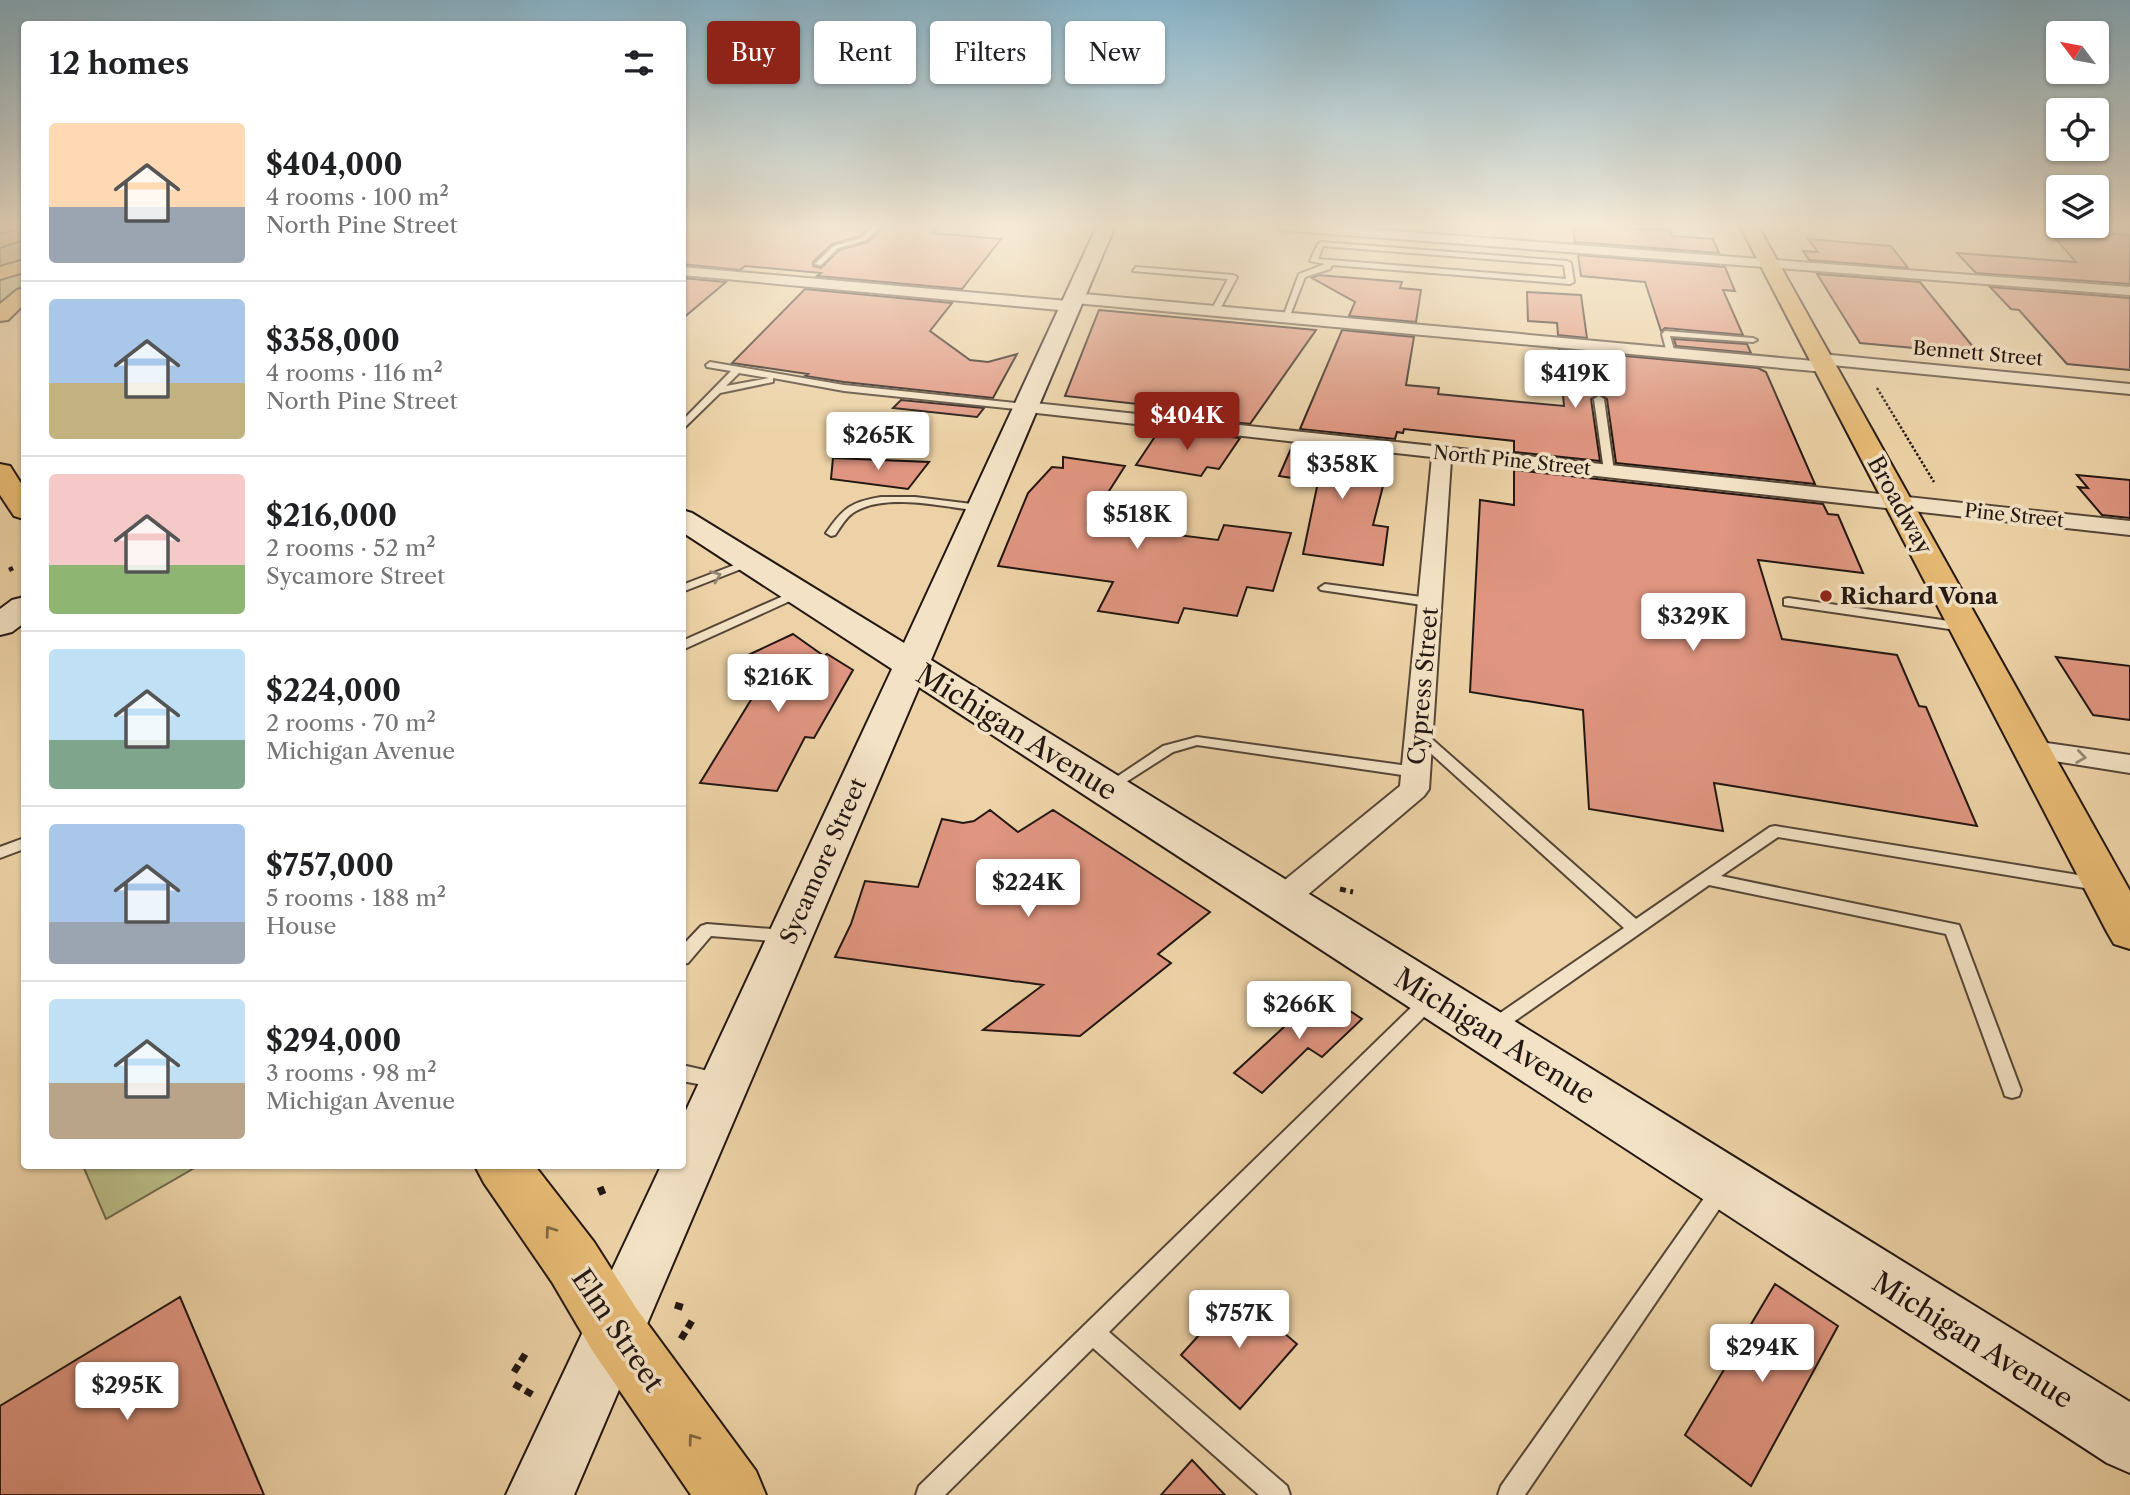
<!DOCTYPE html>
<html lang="en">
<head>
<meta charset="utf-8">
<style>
  :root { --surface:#fff; --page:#f6f6f6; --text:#202124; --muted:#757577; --line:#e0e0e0; --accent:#8f2418 }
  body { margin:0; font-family:"Libre Caslon Text",serif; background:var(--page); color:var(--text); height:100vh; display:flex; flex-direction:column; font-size:26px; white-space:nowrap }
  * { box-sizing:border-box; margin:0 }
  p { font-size:23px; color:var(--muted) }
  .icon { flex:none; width:38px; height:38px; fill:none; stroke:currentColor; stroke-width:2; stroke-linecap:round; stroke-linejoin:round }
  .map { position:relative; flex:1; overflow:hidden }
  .details { position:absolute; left:21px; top:21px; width:665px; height:1148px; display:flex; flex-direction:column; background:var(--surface); border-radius:7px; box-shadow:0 2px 5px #0004 }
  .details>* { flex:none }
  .guide { position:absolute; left:707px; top:21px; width:665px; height:63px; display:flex; gap:14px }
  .needle { width:46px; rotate:302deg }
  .tools { position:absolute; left:2046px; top:21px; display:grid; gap:14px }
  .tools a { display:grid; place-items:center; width:63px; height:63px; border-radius:7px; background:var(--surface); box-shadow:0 2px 5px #0004; font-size:35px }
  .price { position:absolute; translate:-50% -60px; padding:0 16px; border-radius:7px; background:#fff; color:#222; font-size:23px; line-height:46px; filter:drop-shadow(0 2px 4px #0008) }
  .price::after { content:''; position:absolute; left:50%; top:42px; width:21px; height:16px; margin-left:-10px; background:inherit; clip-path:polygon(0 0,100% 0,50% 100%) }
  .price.active { background:var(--accent); color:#fff }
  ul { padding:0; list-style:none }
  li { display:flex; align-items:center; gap:21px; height:175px; padding:0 28px }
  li+li { border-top:2px solid var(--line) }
  li span { display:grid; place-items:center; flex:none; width:196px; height:140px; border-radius:7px; color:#555 }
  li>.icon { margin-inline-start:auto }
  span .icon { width:84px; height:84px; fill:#fffc; stroke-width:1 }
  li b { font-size:30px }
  h2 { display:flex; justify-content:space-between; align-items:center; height:84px; padding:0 28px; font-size:30px }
  .pill { padding:0 24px; border-radius:7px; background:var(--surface); box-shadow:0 2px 5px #0004; font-size:24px; line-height:63px }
  .pill.active { background:var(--accent); color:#fff }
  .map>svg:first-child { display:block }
  .green { fill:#b9bb86; stroke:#6e694c; stroke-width:2 }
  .building { fill:#df9580; stroke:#231712; stroke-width:2 }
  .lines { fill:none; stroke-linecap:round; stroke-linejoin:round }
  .lane-casing { stroke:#554637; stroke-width:4 }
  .street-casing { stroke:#554637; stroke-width:4 }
  .secondary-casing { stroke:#231712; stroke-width:4 }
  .primary-casing { stroke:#231712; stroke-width:4 }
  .highway-casing { stroke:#231712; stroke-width:4 }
  .path-far3 { stroke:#231712; stroke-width:2.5; stroke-dasharray:2.5 2; stroke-linecap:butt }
  .path-far2 { stroke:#231712; stroke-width:4.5; stroke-dasharray:4.5 3.5; stroke-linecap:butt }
  .path-far1 { stroke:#231712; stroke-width:5; stroke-dasharray:6 4.5; stroke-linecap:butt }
  .path { stroke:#231712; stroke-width:7; stroke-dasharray:8 5; stroke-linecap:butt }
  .lane { fill:#f3e2c5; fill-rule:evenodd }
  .street { fill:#f3e2c5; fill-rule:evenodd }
  .secondary { fill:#f3e2c5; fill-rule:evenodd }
  .primary { fill:#e6b973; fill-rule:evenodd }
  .highway { fill:#e6b973; fill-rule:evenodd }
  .oneway { stroke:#958774 }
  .oneway2 { stroke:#846842 }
  .poi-dot { fill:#8f2418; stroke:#f3e2c5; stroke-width:2.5 }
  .labels { text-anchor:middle; stroke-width:7; stroke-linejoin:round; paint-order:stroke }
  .far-street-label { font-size:19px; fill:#231712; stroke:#f3e2c5 }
  .street-label { font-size:23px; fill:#231712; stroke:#f3e2c5 }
  .poi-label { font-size:23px; font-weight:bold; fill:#231712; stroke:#f3e2c5; text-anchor:start }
  .near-street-label { font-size:28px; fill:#231712; stroke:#f3e2c5 }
</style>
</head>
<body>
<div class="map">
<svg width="2130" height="1495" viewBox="0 0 2130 1495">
  <rect width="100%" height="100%" fill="#ecd2a6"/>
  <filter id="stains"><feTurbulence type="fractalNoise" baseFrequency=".00286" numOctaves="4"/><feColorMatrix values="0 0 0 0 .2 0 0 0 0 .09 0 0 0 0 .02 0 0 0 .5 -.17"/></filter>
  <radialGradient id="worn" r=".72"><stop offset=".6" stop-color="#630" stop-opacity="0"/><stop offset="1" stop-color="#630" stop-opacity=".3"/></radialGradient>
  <path class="green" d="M24,239V260L0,267V247Z
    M24,270V285L0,303V277Z
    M83,1166H195L196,1167L106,1219Z"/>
  <path class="building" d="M703,226H871L861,236L832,244L813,262V266L821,268L839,250L868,242L884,226H941L932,233L1001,239L962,289L817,276L821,273L745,266L740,270L682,264V227Z
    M1573,226L1670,230L1672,236L1713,239L1719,253L1575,242Z
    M2047,229L2130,235V284L1976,273L1957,253L2076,262Z
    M1808,239L1891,246L1908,268L1809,260L1803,251L1818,252Z
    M1578,255L1725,267L1735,291L1723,290L1743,335L1665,328L1661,331L1645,282L1581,276Z
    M1817,274L1920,282L1979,354L1860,343Z
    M1318,275L1402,282L1400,288L1421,290L1416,322L1349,316L1355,302L1312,278Z
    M682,278L726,282L682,319Z
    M1990,287L2130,298V370L2067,364L2019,310L2011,309Z
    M805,289L952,303L930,331L970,360L988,362L1017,354L993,398L844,382L805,376L808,374L732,363Z
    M1527,292L1581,295L1587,338L1558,335L1557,323L1528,321Z
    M1099,310L1316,330L1250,424L1169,415L1174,408L1065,396Z
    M1342,330L1414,337L1406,385L1439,388L1438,394L1564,406L1559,350L1758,368L1766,372L1815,484L1616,463L1607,399L1600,394L1591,399L1600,461L1514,452V441L1404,429L1403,433L1397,432L1395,439L1300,429Z
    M1674,339L1747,344L1751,353L1676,346Z
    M901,400L984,408L977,417L893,408Z
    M1160,429L1240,438L1219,469L1207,467L1201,476L1136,465Z
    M1293,444L1391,455L1373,525L1388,527L1383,565L1303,554L1318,482L1279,476Z
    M1063,457L1125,466L1088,524L1218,540L1224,525L1291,533L1273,591L1247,587L1237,616L1184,608L1178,623L1098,611L1113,582L998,566L1028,493L1052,467L1063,468Z
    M833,458L929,462L908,489L831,479Z
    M1514,470L1823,504L1828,514L1838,515L1863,573L1758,560L1782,639L1897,655L1919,706L1926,707L1977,826L1714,783L1723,831L1589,809L1583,710L1470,692L1480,500L1514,505Z
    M2077,475L2130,480V518L2102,515L2078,487L2088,488Z
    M793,634L824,656L827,654L853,670L814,738L805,737L777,791L700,783L757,690L764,687L731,663Z
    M2056,657L2130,666V720L2093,715Z
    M990,810L1018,832L1053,810L1210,912L1158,954L1171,963L1080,1036L983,1030L1043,985L835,957L851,924L865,881L918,887L942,819L963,823L974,821Z
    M1322,992L1362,1019L1322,1057L1308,1048L1262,1093L1234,1073Z
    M1775,1284L1838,1326L1751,1486L1685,1435Z
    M1237,1293L1297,1344L1240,1409L1181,1355Z
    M180,1297L264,1495H0V1406Z
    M1192,1460L1225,1495H1161Z"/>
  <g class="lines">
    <defs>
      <path id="lane" d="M874,226H881L866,240L838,248L821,265L815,264L834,246L862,238Z
        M1321,242L1567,261L1571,263L1574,282L1570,284L1332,265L1330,269L1305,277L1289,318L1282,320L1299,274L1325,264L1310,261L1318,244ZM1323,246L1564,265L1566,279L1318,259Z
        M1136,267L1233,275L1237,277L1219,311L1215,313L1211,311L1228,279L1133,271Z
        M1665,331L1753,338L1757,340L1753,342L1670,336L1675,353L1671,356L1667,353L1662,334Z
        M710,362L844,385L1025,404L1030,407L1025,410L844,391L773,378V382L720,393L682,430V421L731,371L707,367L706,365ZM739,373L769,378L726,386Z
        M1599,396L1604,399L1614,471L1609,474L1604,471L1594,399Z
        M881,497H915L980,505L985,508L980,511C945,507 888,493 856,511C846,516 841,527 835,535L831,536L826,533C843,508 851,502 881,497Z
        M750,559L756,562L754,564L682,592V585Z
        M1325,584L1429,598L1435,602L1429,606L1321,590L1319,588Z
        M799,589L805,593L803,595L682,650V641Z
        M1788,598L1963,623L1969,627L1963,631L1784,605V599Z
        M1420,732L1425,733L1636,919L1770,827L1775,826L2097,878L2103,880L2105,884L2103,888L2097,890L1778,837L1721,876L1959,925L2021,1090L2019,1096L2012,1098L2005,1096L2003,1090L1946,934L1709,885L1499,1032L1493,1034L1487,1032L1484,1027L1487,1022L1624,928L1415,739L1413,736L1415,733Z
        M1197,737L1416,767L1423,772L1416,777L1197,745L1173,752L1112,791H1102L1100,788L1163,746Z
        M24,838V849L0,858V847Z
        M707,924L785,930L791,932L793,936L791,940L785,942L711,936L688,963L682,964V946L701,926Z
        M1430,993L1436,995L1439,1000L1436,1005L1109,1332L1287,1486L1290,1495H1259L1093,1348L945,1495H916L919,1486L1424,995Z
        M682,1065L726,1075L728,1080L726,1085L719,1088L682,1081Z
        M1721,1181L1728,1184L1731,1190L1728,1196L1525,1495H1498L1501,1486L1714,1184Z"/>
      <path id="street" d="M1273,226H1327L2130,287V295L1279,230Z
        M682,267L1068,301L1065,298L1068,295L1073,293L1814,361L1815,355L1821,354L2130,384V394L1832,365L1831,371L1825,372L1075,303L1078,306L1075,309L1070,311L682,275Z
        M1025,402L2130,521V535L1451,460L1429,789L1424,796L1292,908L1281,912L1270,908L1265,900L1270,892L1400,786L1432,457L1019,411L1016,407Z
        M2033,741L2130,755V773L2023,756L2019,750L2023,744Z"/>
      <path id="secondary" d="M1097,226H1115L931,660L2130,1402V1473L2107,1463L919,687L574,1495H506L661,1166H682V1119L892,669L682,532V510L692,513L904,643Z
        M24,597V623L12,632L0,635V609L12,600Z"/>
      <path id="primary" d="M1740,226H1758L2130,891V949L2114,944L2107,932Z"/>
      <path id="highway" d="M24,228V239L0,247V235Z
        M24,260V272L0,279V267Z
        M24,288V304L8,320L0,321V304L17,290Z
        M0,464L10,466L24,488V519L14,516L0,495Z
        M475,1166H535L594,1242L636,1308L756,1471L766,1495H691L592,1350L552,1282L484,1183Z"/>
    </defs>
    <use href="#lane" class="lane-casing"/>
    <use href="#street" class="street-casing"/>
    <use href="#secondary" class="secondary-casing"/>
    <use href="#primary" class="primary-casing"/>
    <use href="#highway" class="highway-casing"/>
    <path class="path-far3" d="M1877,388L1934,482"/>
    <path class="path-far2" d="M9,570L15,567"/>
    <path class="path-far1" d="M1340,889L1353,892"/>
    <path class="path" d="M600,1187L605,1199
      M675,1305L685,1308
      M681,1339L693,1319
      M514,1372L526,1353
      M514,1384L533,1395"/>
    <use href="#lane" class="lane"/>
    <use href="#street" class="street"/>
    <use href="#secondary" class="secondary"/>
    <use href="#primary" class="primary"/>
    <use href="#highway" class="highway"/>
  </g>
  <defs><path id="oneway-chevron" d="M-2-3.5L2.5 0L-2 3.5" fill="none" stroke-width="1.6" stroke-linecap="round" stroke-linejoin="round" transform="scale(1.75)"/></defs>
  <g class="oneway">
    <use href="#oneway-chevron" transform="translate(716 576) rotate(-22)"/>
    <use href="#oneway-chevron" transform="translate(2081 757) rotate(8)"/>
  </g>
  <g class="oneway2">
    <use href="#oneway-chevron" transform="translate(550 1231) rotate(-126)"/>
    <use href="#oneway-chevron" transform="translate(693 1439) rotate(-126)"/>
  </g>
  <linearGradient id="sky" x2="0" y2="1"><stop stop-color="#88b6cd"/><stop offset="0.52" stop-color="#f6ebd7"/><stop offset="1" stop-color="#f6ebd7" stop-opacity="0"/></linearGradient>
  <rect width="2130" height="435" fill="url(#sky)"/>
  <circle class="poi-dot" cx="1826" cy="596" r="7"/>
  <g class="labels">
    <g class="far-street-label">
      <text transform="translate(1978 353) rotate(5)" y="7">Bennett Street</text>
      <text transform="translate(1512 460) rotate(6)" y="7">North Pine Street</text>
      <text transform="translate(2014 515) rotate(6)" y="7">Pine Street</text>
    </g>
    <g class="street-label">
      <text transform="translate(1900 505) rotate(61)" y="8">Broadway</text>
      <text transform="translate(1423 686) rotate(-85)" y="8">Cypress Street</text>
      <text transform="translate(823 861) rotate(-66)" y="8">Sycamore Street</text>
    </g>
    <g class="poi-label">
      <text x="1840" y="604">Richard Vona</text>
    </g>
    <g class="near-street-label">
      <text transform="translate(1017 732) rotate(32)" y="10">Michigan Avenue</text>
      <text transform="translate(1495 1036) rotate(32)" y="10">Michigan Avenue</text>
      <text transform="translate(618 1330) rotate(56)" y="10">Elm Street</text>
      <text transform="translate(1973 1340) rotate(32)" y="10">Michigan Avenue</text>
    </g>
  </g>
  <rect width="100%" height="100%" filter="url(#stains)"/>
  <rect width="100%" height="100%" fill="url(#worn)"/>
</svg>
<div class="tools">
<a><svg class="needle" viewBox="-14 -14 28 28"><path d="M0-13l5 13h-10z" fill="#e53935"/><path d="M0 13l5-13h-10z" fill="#757577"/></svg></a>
<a><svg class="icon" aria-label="locate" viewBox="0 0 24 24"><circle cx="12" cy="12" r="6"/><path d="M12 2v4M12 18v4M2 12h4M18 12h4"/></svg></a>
<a><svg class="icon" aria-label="layers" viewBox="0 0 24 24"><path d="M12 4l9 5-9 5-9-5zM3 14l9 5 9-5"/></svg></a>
</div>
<b class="price" style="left:1575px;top:410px">$419K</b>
<b class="price active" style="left:1187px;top:452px">$404K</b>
<b class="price" style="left:878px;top:472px">$265K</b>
<b class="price" style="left:1342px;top:501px">$358K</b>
<b class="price" style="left:1137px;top:551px">$518K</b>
<b class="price" style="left:1693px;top:653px">$329K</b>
<b class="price" style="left:778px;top:714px">$216K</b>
<b class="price" style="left:1028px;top:919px">$224K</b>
<b class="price" style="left:1299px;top:1041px">$266K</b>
<b class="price" style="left:1239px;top:1350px">$757K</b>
<b class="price" style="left:1762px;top:1384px">$294K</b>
<b class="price" style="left:127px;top:1422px">$295K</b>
<div class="guide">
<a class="pill active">Buy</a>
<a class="pill">Rent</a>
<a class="pill">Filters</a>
<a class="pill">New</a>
</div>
<section class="details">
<h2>12 homes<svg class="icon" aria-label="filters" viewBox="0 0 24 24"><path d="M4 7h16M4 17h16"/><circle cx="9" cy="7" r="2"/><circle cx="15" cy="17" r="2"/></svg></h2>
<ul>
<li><span style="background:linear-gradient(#ffd9b3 60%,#9aa5b1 0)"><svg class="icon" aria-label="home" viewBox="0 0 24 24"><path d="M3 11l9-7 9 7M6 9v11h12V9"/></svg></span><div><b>$404,000</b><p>4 rooms · 100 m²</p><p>North Pine Street</p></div></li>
<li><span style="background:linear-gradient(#a9c7e8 60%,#c2b280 0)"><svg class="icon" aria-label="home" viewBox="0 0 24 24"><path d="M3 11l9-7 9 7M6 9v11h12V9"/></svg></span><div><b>$358,000</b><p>4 rooms · 116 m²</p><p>North Pine Street</p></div></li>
<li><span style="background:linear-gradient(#f6c9c9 65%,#8fb573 0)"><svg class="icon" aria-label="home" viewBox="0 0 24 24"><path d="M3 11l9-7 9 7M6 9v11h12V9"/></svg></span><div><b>$216,000</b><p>2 rooms · 52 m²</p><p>Sycamore Street</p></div></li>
<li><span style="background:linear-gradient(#bfe0f5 65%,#7fa58c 0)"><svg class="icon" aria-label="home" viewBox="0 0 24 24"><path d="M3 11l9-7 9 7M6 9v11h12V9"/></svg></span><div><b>$224,000</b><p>2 rooms · 70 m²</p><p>Michigan Avenue</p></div></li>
<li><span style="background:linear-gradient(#a9c7e8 70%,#9aa5b1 0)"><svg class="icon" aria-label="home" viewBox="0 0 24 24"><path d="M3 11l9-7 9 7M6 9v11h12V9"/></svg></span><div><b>$757,000</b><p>5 rooms · 188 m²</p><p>House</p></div></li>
<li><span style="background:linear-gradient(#bfe0f5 60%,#b9a48a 0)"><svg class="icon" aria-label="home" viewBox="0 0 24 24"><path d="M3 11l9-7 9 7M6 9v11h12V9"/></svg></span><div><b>$294,000</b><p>3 rooms · 98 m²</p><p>Michigan Avenue</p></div></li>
</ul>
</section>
</div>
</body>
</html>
